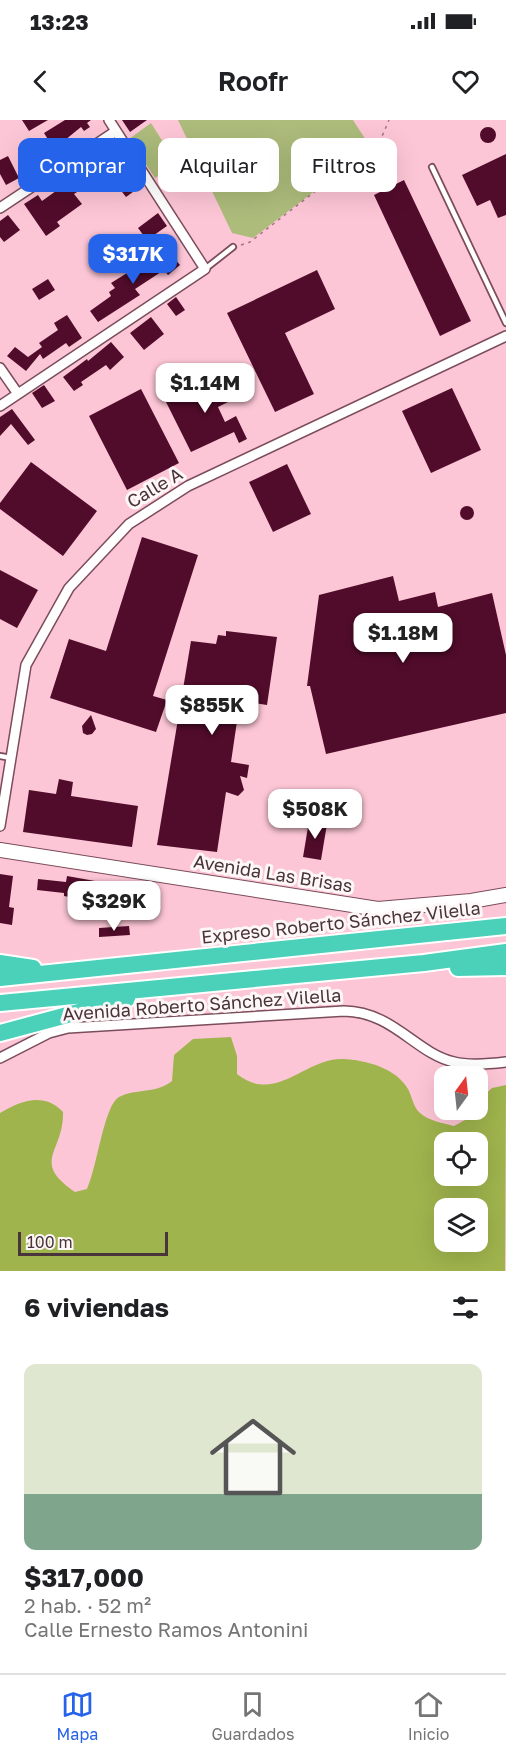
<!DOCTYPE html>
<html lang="es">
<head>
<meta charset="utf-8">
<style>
  :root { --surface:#fff; --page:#f6f6f6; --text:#202124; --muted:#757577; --line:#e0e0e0; --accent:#2563eb }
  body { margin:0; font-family:"Golos Text",sans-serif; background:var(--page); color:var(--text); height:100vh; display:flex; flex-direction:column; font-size:22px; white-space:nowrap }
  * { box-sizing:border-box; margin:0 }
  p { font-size:20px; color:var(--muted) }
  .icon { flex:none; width:33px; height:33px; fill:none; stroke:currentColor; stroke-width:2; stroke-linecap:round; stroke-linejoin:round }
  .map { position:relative; height:1151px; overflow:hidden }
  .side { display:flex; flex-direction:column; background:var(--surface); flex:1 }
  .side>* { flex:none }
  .top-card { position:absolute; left:18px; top:18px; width:471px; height:54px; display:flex; gap:12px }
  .needle { width:39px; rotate:15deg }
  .buttons { position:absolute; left:434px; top:946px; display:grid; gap:12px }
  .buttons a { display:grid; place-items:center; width:54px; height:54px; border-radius:12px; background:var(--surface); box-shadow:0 6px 24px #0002; font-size:30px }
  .scale { position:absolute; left:18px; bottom:15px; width:150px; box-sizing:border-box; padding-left:6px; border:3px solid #4a343b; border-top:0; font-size:16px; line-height:21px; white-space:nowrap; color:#4a343b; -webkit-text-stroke:4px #fdf7f8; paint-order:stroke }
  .price { position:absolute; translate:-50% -51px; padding:0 14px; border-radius:12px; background:#fff; color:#222; font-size:20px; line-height:39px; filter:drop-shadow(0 2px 3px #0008) }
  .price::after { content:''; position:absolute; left:50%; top:36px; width:18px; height:14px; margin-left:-9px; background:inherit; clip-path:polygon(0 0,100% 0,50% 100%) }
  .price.on { background:var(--accent); color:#fff }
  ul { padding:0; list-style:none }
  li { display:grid; align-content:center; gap:12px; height:318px; padding:0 24px }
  li span { display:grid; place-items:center; height:186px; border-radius:12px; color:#555 }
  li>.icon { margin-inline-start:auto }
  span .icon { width:108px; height:108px; fill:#fffc; stroke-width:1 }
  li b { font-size:26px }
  h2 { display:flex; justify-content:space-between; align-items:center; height:72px; padding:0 24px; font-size:26px }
  .tag { padding:0 21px; border-radius:12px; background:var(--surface); box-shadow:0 6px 24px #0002; font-size:21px; line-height:54px }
  .tag.on { background:var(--accent); color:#fff }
  .status { display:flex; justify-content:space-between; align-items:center; height:42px; padding:0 30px; background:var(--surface); direction:ltr }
  .status svg { height:16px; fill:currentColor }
  header { display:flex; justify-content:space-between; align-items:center; height:78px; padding:0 24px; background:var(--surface); font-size:27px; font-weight:600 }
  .tabs { display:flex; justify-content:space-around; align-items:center; height:84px; border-top:2px solid var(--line); background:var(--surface); font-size:16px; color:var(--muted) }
  .tabs a { display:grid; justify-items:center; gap:3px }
  .tabs .on { color:var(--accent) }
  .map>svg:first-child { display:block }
  .green { fill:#adbc7b }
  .forest { fill:#9fb44d; fill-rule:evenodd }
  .building { fill:#520c2b }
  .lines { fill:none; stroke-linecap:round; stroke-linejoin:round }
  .lane-casing { stroke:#7b4c5b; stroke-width:8 }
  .street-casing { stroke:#7b4c5b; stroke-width:12 }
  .secondary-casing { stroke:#7b4c5b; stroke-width:16 }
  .highway-casing { stroke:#fff; stroke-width:20 }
  .path { stroke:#9d7883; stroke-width:1.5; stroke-dasharray:3 4.5; stroke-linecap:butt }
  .lane { stroke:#fff; stroke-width:4.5 }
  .street { stroke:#fff; stroke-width:9 }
  .secondary { stroke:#fff; stroke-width:14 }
  .highway { stroke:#4bd1ba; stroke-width:16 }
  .labels { text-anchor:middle; stroke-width:6; stroke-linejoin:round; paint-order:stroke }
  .street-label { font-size:18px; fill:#4a343b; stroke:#fdf7f8 }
</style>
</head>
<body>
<div class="status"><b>13:23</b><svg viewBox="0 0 49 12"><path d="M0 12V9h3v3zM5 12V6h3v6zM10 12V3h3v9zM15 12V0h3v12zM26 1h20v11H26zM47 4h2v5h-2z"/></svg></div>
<header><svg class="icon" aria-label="back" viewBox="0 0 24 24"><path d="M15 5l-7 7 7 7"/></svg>Roofr<svg class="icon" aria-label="heart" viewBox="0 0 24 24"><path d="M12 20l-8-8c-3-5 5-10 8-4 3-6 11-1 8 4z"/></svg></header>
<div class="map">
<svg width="506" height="1151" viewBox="0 0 506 1151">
  <rect width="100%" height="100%" fill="#fdc6d6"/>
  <path class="green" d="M178,0H353L371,28L253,118L232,113Z
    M151,3L177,44L155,58L129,19Z"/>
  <path class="forest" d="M231,917L237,936V954C276,985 304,938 343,939C366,940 396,948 408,969C412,976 413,987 420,993C429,1001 443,1003 454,1006L465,1000L470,990H477V982L492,968L506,965L505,1151H0V993C21,980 45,972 63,992C64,1033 30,1041 75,1072L87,1069C97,1049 104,985 119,977C137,968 156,974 172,961L174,935L193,919ZM444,1023H477V1056H444ZM444,1089H477V1122H444Z"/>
  <path class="building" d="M22,0H48L29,11Z
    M65,0H91L87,3L90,7L84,11L81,7L54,29L44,13Z
    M122,0H147L130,12Z
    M480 15a8 8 0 1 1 16 0a8 8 0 1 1-16 0Z
    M29,21L42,40L31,48L18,28Z
    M108,25L115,35L93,50L99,58L74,74L82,84L57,102L60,106L46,116L24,84L38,75L42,81L67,63L62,55L95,36L94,34Z
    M506,34V95L498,98L490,80L477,86L462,55Z
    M8,36L19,58L6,65L0,54V40Z
    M131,59L137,69L126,77L119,68Z
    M404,60L471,201L440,216L374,75Z
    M158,93L167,106L147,120L138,108Z
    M8,95L20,110L4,122L0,117V101Z
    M169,132L180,145L168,155L164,150L135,169L140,175L98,202L90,191L111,176L109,172L115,168L111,163L148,140L152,146Z
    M317,150L335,189L285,213L314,274L275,292L227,193Z
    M48,159L55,170L39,180L32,169Z
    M176,177L185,190L176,196L167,184Z
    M67,195L82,218L69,227L66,223L43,239L40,234L26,251L7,236L15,227L28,237L42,227L39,223L58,210L54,203Z
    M151,197L164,214L144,230L130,213Z
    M111,222L124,237L110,250L106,245L81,262L83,265L74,271L63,257L87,239L88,241Z
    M230,256L236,278L218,287L225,302L236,296L247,319L239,323L234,312L191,332L166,282L215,259L216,263Z
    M44,265L55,281L42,288L32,273Z
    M452,268L481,330L431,353L402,291Z
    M141,269L179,343L127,370L89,296Z
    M12,289L35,320L28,325L11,304L0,316V297Z
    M31,342L97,391L63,436L0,389V383Z
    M287,344L311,394L273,412L249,362Z
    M460 393a7 7 0 1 1 14 0a7 7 0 1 1-14 0Z
    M142,417L198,435L153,576L167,580L156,612L50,578L69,519L106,531Z
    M0,450L38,470L17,508L0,499Z
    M393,456L399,481L435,472L438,487L492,473L506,535V593L326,634L310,566H307L319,475Z
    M226,511L277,517L267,585L240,581L231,642L249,645L247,658L240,656L244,670L238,676L226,672L217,732L157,725L191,521L216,524L218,515L226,516Z
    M91,595L96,609L92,614L87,615L83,613L82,606Z
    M59,659L73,662L71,676L138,686L132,727L23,712L29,670L56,674Z
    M309,701L327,704L321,740L303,737Z
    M0,754L13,756L9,787L14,788L12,805L0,803Z
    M67,756L95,761L92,781L64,776V773L37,770L38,759L66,762Z
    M129,806L130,815L99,817V808Z"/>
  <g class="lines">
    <defs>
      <path id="lane" d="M432,47L506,203
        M205,149L233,127
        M0,636L11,638"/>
      <path id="street" d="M0,88L116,11
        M0,248L18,274
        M0,286L205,149L109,0
        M0,706L26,545L69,468L129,404L188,366L506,216
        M0,938L49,913L68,908L344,891C394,892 415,933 454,942C470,946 490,944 506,942"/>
      <path id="secondary" d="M0,730L378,789L471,781L506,775"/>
      <path id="highway" d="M0,843L33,848
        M458,848L506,847
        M0,858L506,806
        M0,883L424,843L506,832
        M0,913L127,879"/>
    </defs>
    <use href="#lane" class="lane-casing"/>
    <use href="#street" class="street-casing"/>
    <use href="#secondary" class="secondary-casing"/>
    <use href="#highway" class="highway-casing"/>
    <path class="path" d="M241,125L250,122L380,21L389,0"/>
    <use href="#lane" class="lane"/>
    <use href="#street" class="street"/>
    <use href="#secondary" class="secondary"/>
    <use href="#highway" class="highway"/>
  </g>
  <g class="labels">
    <g class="street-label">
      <text transform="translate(155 368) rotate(-31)" y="6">Calle A</text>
      <text transform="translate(273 754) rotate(9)" y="6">Avenida Las Brisas</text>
      <text transform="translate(341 803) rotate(-6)" y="6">Expreso Roberto Sánchez Vilella</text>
      <text transform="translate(202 885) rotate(-4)" y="6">Avenida Roberto Sánchez Vilella</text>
    </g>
  </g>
</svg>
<div class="buttons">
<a><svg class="needle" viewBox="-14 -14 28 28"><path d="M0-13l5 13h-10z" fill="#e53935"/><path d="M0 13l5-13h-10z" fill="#757577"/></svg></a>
<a><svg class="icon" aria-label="locate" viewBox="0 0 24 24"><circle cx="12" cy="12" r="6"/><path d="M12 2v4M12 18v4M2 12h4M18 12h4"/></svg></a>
<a><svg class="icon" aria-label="layers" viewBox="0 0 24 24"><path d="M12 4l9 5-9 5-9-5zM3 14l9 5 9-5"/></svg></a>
</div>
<div class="scale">100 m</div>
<b class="price on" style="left:133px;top:165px">$317K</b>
<b class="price" style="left:205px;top:294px">$1.14M</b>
<b class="price" style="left:403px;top:544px">$1.18M</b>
<b class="price" style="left:212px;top:616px">$855K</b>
<b class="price" style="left:315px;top:720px">$508K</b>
<b class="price" style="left:114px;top:812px">$329K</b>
<div class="top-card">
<a class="tag on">Comprar</a>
<a class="tag">Alquilar</a>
<a class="tag">Filtros</a>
</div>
</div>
<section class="side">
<h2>6 viviendas<svg class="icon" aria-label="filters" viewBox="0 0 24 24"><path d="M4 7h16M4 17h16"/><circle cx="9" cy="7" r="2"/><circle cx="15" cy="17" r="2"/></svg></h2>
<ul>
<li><span style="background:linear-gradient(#dfe7d0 70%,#7fa58c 0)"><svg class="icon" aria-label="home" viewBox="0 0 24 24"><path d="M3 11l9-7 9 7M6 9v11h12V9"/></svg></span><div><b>$317,000</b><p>2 hab. · 52 m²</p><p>Calle Ernesto Ramos Antonini</p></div></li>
</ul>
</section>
<nav class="tabs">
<a class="on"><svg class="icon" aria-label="map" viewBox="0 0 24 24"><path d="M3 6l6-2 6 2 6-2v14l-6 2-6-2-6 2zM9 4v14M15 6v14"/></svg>Mapa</a>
<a><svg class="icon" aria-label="saved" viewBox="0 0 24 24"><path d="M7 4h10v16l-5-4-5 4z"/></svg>Guardados</a>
<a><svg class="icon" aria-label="home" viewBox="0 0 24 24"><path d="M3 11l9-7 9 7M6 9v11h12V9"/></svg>Inicio</a>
</nav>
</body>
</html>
